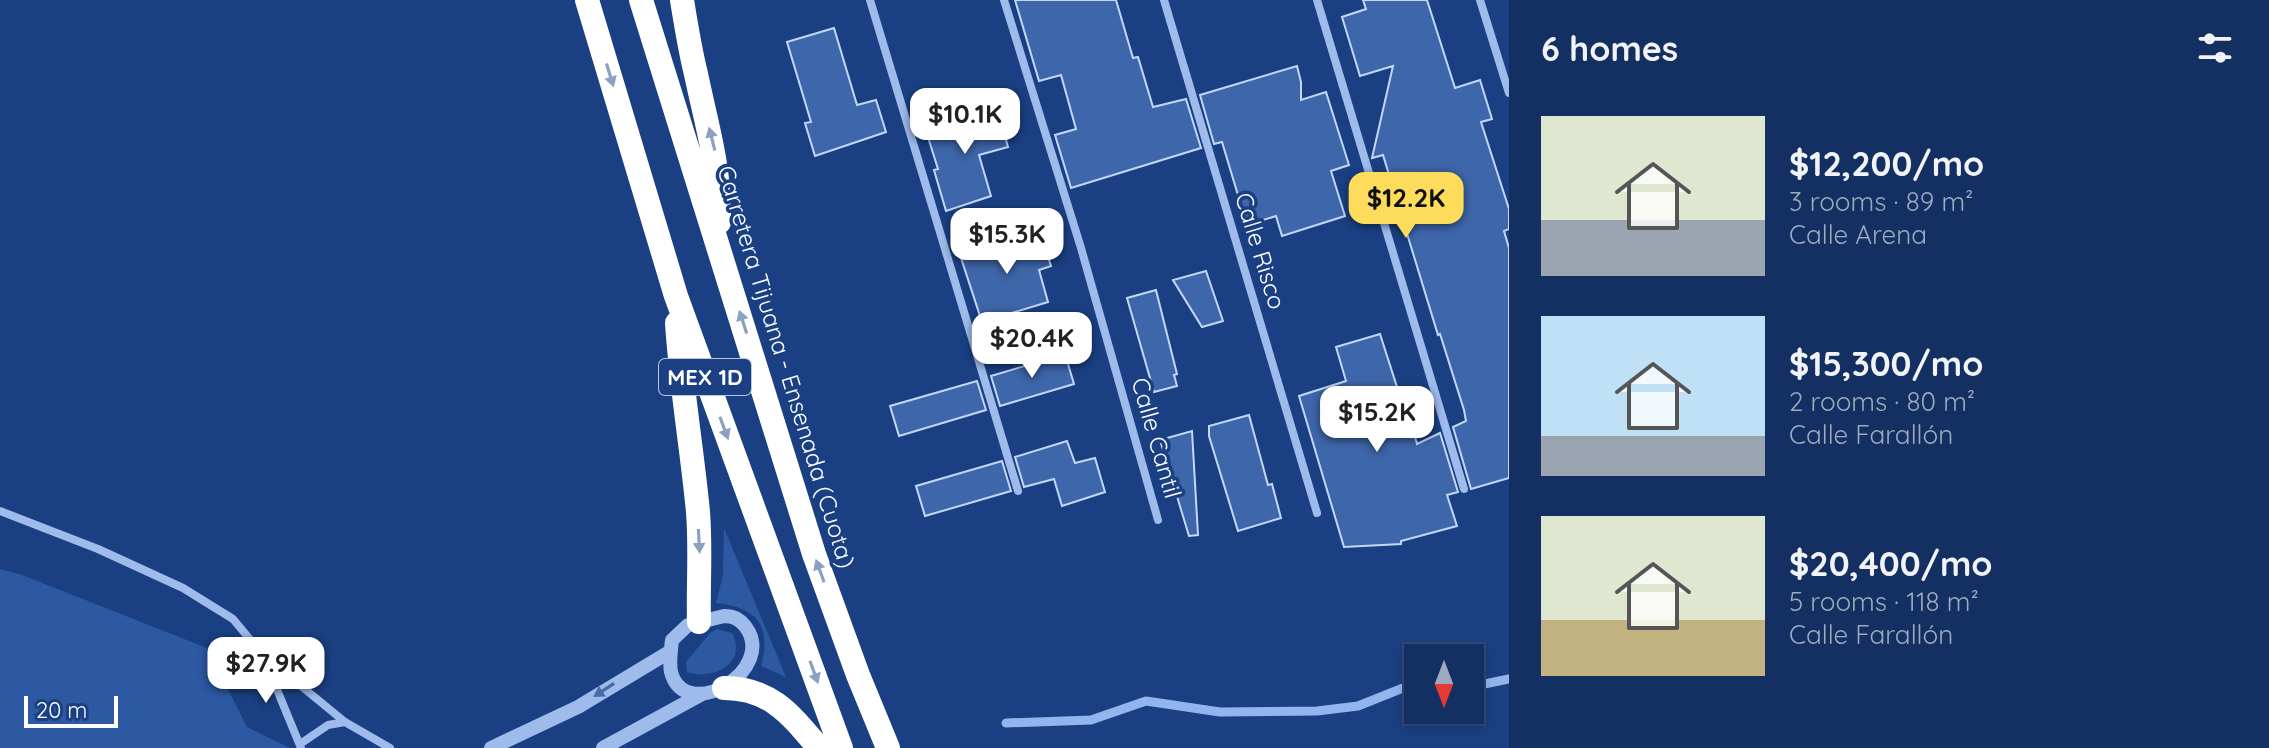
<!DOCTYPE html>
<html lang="en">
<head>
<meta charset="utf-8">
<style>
  :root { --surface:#143062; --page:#1d3868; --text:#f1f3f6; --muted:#9da9be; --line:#334b77; --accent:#fddb5b }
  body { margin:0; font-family:Quicksand,sans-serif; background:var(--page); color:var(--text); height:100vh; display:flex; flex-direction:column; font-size:30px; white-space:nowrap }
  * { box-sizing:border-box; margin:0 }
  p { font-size:26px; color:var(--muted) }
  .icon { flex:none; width:44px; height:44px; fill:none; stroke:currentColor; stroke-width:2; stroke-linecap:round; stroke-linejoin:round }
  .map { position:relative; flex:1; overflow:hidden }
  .drawer { display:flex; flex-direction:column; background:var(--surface); width:760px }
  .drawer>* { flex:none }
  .needle { width:52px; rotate:180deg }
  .controls { position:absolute; left:1404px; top:644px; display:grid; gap:16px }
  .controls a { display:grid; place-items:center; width:80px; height:80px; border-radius:0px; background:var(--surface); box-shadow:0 4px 12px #0003,0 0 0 2px var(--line); font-size:40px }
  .scale { position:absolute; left:24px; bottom:20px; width:94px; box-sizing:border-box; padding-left:8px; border:4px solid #fff; border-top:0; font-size:22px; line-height:28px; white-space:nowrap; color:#fff; -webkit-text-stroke:6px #1a4083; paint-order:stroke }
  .price { position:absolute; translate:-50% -68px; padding:0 18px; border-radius:16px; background:#fff; color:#222; font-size:26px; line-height:52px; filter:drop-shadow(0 2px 4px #0008) }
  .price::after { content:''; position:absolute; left:50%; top:48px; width:24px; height:18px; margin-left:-12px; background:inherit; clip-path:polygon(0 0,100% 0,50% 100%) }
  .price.selected { background:var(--accent); color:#111 }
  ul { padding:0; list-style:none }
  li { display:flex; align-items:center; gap:24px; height:200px; padding:0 32px }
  li span { display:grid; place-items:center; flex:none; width:224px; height:160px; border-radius:0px; color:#555 }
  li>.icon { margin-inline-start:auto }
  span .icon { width:96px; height:96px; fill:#fffc; stroke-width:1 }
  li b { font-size:34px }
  h2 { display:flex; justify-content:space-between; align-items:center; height:96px; padding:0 32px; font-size:34px }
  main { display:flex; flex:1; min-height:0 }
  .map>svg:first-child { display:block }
  .green { fill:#2d58a2 }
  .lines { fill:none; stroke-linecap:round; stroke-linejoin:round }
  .stream { stroke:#92b5ed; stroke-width:9 }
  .building { fill:#3e66aa; stroke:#c4d7f8; stroke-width:2 }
  .minor { stroke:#9fbbeb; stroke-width:8 }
  .tertiary { stroke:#9fbbeb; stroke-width:14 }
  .motorway { stroke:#fff; stroke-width:24 }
  .oneway { fill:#8ca0c1 }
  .oneway2 { fill:#496ba7 }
  .labels { text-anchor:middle; stroke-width:7; stroke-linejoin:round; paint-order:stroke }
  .shield { fill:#1a4083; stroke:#bac6da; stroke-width:2 }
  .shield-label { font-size:22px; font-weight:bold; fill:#fff }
  .street-label { font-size:24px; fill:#fff; stroke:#1a4083 }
</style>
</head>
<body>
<main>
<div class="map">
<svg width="1509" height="748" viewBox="0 0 1509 748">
  <rect width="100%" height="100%" fill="#1a4083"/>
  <path class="green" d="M724,528L786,677L761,666C772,626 757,607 716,603L723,575Z
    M0,569L22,575L207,648L247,727L290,748H0Z
    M717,629L732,633C748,663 713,681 687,672L686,662L710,633Z"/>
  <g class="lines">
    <path class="stream" d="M1470,687L1509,679
      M1006,723L1091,720L1146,701L1220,712L1317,711L1358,706L1418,682"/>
  </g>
  <path class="building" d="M1015,0H1116L1133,58L1138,57L1153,107L1186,99L1201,148L1071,188L1055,135L1076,129L1061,75L1039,81Z
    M1363,0H1427L1455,88L1480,80L1492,119L1481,122L1509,209V229L1504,231L1509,248V478L1471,489L1453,427L1466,421L1464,410L1440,334L1438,335L1383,155L1372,158L1393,66L1360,76L1342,17L1366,9Z
    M834,28L857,105L876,100L886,132L815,156L805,123L811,122L787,42Z
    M1297,66L1301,82V100L1326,92L1349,165L1331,171L1345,216L1282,236L1276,216L1247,225L1222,142L1214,144L1200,95Z
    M997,108L1008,147L979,155L991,196L946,211L934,170L938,169L926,131L957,121L956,119Z
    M1033,232L1036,241L1044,245L1051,266L1039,270L1048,302L982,322L960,255Z
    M1206,271L1223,321L1202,327L1173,280Z
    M1156,290L1177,374L1174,375L1177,386L1154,392L1127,298Z
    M1380,334L1398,390L1402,389L1417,444L1440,433L1458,492L1447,495L1457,526L1401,541V544L1344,547L1299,396L1346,381L1336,347Z
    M1065,354L1074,384L1000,406L991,376Z
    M977,381L986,410L899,436L890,406Z
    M1249,415L1268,485L1272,484L1281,518L1238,531L1209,436V426Z
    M1192,431L1198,535L1189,536L1160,440Z
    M1067,441L1075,463L1095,458L1105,492L1062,506L1054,479L1024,487L1015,457Z
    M1002,461L1011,491L925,516L916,486Z"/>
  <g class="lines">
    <path class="minor" d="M870,0L1018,491
      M1004,0L1081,248L1158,520
      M1164,0L1317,513
      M1317,0L1464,489
      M1480,0L1509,93
      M0,511L98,549L183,588L233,619L262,654L345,722L390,748
      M264,658L301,748
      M300,744L328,725L345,722"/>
    <path class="tertiary" d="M724,616C734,616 739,619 745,626C779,670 685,725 671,672C669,662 671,650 672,640L688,625Z
      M491,748L578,707L671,651
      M603,748L702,694"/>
    <path class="motorway" d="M587,0L676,296L841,748
      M641,0L814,554L858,675L888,748
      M682,0C686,25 690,50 696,74C707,127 720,166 719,222
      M677,323C681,386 692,449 698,512C701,549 698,585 699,622
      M724,688C771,688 791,715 819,748"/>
  </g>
  <defs><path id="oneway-solid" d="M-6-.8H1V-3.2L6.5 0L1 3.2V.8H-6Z" transform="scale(2)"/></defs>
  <g class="oneway">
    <use href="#oneway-solid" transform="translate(610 75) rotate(73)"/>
    <use href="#oneway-solid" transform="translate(712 139) rotate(-104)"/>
    <use href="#oneway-solid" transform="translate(743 322) rotate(-108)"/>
    <use href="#oneway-solid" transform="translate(724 428) rotate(70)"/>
    <use href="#oneway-solid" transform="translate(699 541) rotate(87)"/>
    <use href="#oneway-solid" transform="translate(820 571) rotate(-110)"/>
    <use href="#oneway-solid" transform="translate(814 672) rotate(70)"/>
  </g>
  <use class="oneway2" href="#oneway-solid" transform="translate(604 690) rotate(147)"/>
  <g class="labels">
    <rect class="shield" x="659" y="359" width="92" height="36" rx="6"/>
    <g class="shield-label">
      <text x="705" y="385">MEX 1D</text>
    </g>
    <g class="street-label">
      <text transform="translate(1260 251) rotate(73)" y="8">Calle Risco</text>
      <text transform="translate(786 367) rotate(73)" y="8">Carretera Tijuana - Ensenada (Cuota)</text>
      <text transform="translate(1156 438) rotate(74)" y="8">Calle Cantil</text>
    </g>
  </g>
</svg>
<div class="controls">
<a><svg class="needle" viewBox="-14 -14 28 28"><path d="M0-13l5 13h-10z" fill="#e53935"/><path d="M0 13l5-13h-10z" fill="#9da9be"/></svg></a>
</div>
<div class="scale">20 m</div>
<b class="price" style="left:965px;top:156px">$10.1K</b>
<b class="price selected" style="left:1406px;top:240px">$12.2K</b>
<b class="price" style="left:1007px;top:276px">$15.3K</b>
<b class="price" style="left:1032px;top:380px">$20.4K</b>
<b class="price" style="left:1377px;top:454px">$15.2K</b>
<b class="price" style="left:266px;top:705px">$27.9K</b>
</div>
<section class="drawer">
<h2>6 homes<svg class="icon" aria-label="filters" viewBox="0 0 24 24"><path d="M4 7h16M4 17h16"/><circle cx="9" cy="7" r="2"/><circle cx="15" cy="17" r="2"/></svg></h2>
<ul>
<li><span style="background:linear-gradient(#dfe7d0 65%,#9aa5b1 0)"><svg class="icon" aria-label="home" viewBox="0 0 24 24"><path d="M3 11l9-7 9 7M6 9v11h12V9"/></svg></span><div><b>$12,200/mo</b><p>3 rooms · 89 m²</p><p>Calle Arena</p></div></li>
<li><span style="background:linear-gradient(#bfe0f5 75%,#9aa5b1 0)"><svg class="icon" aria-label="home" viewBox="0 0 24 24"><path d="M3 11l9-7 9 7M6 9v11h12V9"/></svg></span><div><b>$15,300/mo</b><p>2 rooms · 80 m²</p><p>Calle Farallón</p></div></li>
<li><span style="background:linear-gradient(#dfe7d0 65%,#c2b280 0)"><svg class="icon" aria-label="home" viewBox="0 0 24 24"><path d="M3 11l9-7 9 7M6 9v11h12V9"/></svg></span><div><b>$20,400/mo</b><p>5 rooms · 118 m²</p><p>Calle Farallón</p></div></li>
</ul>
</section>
</main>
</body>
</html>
